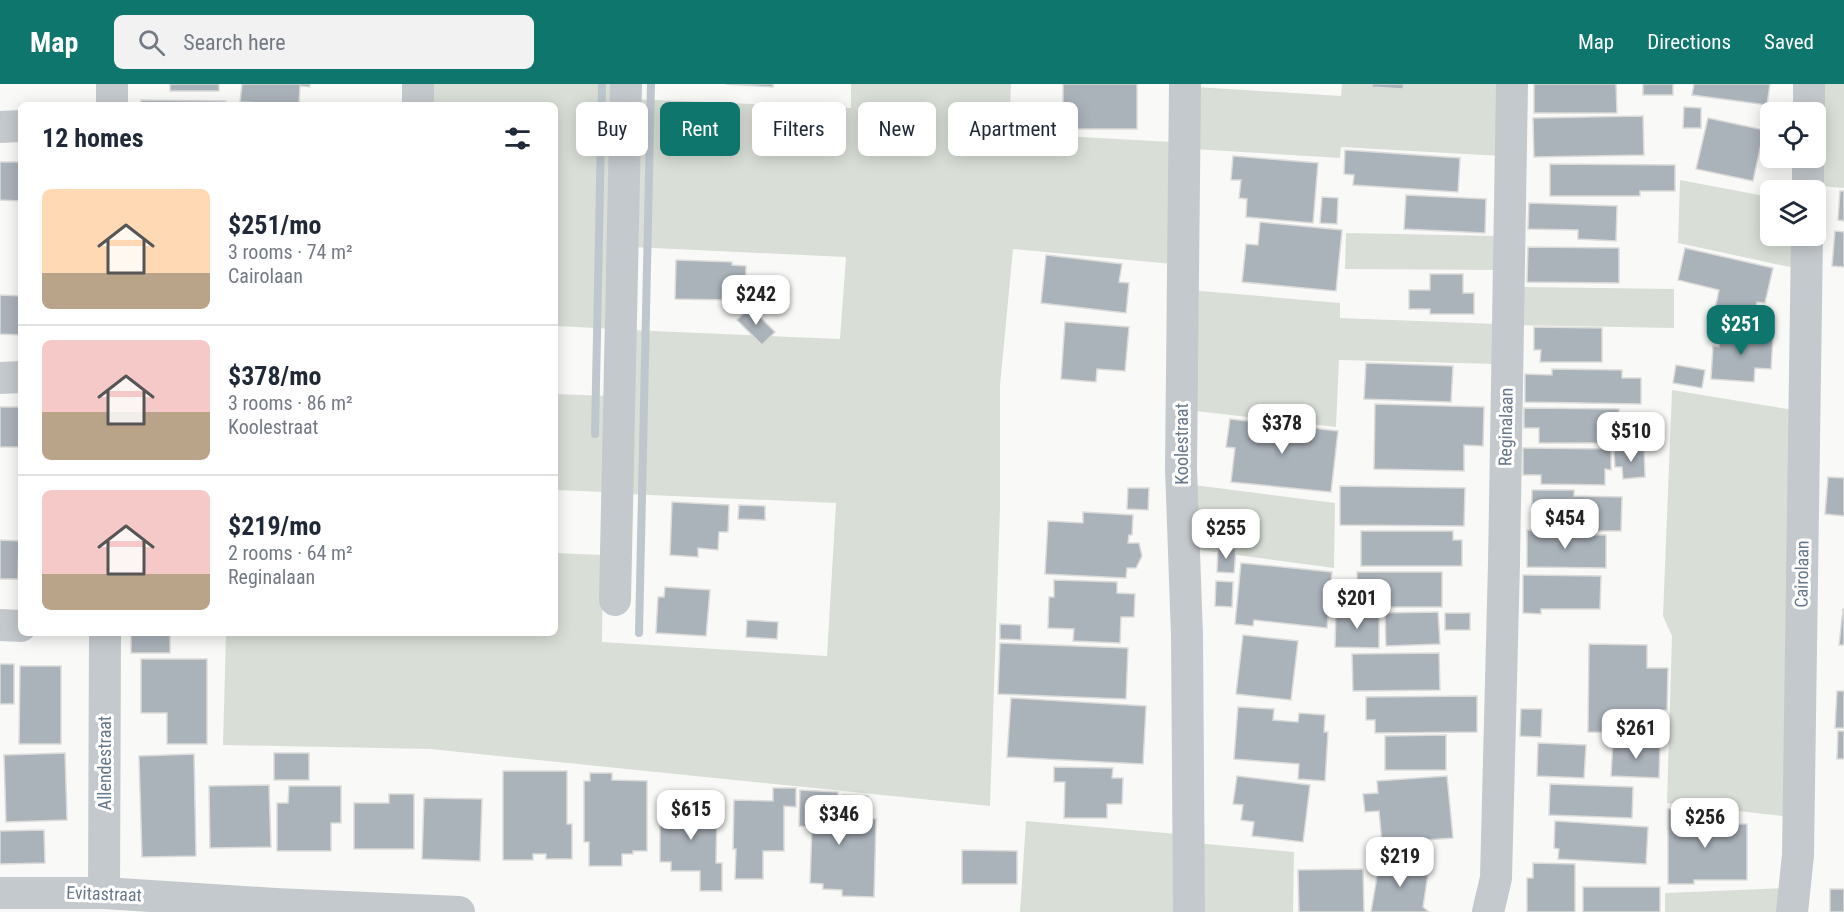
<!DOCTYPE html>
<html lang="en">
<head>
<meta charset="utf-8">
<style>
  :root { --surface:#fff; --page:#f2f2f3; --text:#1f2937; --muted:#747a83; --line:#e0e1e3; --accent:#0f766e }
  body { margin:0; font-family:"Roboto Condensed",sans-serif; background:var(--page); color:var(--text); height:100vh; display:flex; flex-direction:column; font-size:22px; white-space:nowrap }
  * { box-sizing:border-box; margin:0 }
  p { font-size:20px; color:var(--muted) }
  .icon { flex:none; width:33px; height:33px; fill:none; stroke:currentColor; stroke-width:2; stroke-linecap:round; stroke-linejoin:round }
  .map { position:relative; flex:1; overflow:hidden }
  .drawer { position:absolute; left:18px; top:18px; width:540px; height:534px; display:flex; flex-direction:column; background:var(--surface); border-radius:9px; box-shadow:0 3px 15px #0003 }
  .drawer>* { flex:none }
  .banner { position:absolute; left:576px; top:18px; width:570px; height:54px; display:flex; gap:12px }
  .fabs { position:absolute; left:1760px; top:18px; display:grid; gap:12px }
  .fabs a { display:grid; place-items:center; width:66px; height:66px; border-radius:9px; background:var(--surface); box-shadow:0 3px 15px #0003; font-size:30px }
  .price { position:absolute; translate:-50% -51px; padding:0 14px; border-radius:12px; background:#fff; color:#222; font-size:20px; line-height:39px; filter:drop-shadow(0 2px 3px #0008) }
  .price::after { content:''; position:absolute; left:50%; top:36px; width:18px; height:14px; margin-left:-9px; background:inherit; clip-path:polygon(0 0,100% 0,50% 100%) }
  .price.on { background:var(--accent); color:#fff }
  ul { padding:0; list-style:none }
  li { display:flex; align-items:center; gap:18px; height:150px; padding:0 24px }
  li+li { border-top:2px solid var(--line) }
  li span { display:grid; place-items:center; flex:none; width:168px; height:120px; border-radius:9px; color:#555 }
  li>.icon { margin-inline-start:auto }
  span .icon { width:72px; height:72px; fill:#fffc; stroke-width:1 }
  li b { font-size:26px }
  h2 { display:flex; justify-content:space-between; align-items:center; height:72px; padding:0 24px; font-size:26px }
  .tag { padding:0 21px; border-radius:9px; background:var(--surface); box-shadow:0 3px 15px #0003; font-size:21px; line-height:54px }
  .tag.on { background:var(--accent); color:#fff }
  header { display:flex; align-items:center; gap:36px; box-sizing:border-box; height:84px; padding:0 30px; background:var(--accent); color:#fff }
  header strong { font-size:28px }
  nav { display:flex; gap:33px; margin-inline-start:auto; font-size:21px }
  .search { width:420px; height:54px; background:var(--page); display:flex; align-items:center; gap:15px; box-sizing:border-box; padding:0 21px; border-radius:9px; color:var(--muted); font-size:22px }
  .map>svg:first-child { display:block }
  .green { fill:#d9dfd6 }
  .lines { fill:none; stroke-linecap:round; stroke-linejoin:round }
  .stream { stroke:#bdc7cd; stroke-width:8 }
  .building { fill:#aab2ba; stroke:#dbdbd9; stroke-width:1.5 }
  .minor { stroke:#c4c9cd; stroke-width:32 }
  .labels { text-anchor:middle; stroke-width:6; stroke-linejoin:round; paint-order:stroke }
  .street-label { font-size:18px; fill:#67788a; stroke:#fff }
</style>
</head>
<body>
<header>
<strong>Map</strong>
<div class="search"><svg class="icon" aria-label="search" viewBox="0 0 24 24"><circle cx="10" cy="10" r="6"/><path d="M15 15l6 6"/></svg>Search here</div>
<nav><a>Map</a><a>Directions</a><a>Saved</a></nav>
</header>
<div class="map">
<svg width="1844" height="828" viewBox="0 0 1844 828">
  <rect width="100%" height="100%" fill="#f9faf7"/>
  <path class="green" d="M425,0H619L616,245L555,242V21H425Z
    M851,0H1011L1009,49L1173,58L1172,180L1013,165L1000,302V425L990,722L430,665L223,661L226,549H555V469L603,471L602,558L827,572L836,419L627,410L631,246L840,255L846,173L632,163L633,15L851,24Z
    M1342,0H1503L1501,72L1341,63L1340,74L1193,65L1196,3L1341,12Z
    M1820,0H1844V104L1819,102Z
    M1680,96L1770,113V152H1799V185L1678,159Z
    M1346,149L1498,152L1497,186L1345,185Z
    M1516,203L1674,205V244L1515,241Z
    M1190,206L1340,219V234L1497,240L1495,280L1339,276L1336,343L1187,326Z
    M1672,306L1799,327L1791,733L1667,719L1672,552L1663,532Z
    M555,310L611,312L607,408L555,406Z
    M1194,401L1335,419L1334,484L1193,465Z
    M1026,737L1178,750L1179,828H1020Z
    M1196,759L1294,768L1293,828H1197Z
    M1786,804L1784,828H1665V809Z"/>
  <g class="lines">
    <path class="stream" d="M595,350L602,0
      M639,549L651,0"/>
  </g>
  <path class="building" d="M170,0H219V7H170Z
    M242,0H310V3L300,2L299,21L240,18Z
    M726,0H773V3Z
    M1063,0H1137V45H1063Z
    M1372,0H1404L1403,5L1372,3Z
    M1534,0H1616L1617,29H1534Z
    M1643,0H1673V11H1643Z
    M1694,0H1770L1767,21L1692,11Z
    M141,16L226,17V21H141Z
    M1684,23L1701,24V44H1683Z
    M1643,32L1644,71L1534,73L1533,34Z
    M1708,34L1764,46L1753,97L1696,85Z
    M1345,66L1460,74L1458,108L1353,101L1354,91L1344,90Z
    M1233,72L1318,79L1313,139L1246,133L1247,115L1239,114L1241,96H1231Z
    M0,78H21V117L0,116Z
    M1550,80L1675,81V107H1640V112H1550Z
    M1840,107H1844V137L1838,136Z
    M1406,111L1486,115L1485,149L1404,145Z
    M1322,113L1338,114L1337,140L1320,139Z
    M1529,119L1617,122L1616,157L1578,155V146L1528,145Z
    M1260,138L1342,146L1336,207L1242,198L1246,160L1258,161Z
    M1835,147L1844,148V183L1832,182Z
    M1528,163L1619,164V199L1527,198Z
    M1685,164L1773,184L1765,219L1757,218L1751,243L1713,235L1719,206L1678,196Z
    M1046,171L1122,180L1119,198L1129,199L1126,229L1041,219Z
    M676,176L732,178V181L746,182L745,214L728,213V216L675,215Z
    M1430,190H1463V209H1474V230H1430V225H1409V206H1430Z
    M0,211L21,212V251L0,250Z
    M750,223L775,248L762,261L737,236Z
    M1065,238L1129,243L1125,287L1097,285L1096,298L1061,295Z
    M1534,243L1602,244V278H1540L1541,266H1534Z
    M1720,248L1773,252L1771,285L1755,284L1754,298L1711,295L1713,262L1719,263Z
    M1366,279L1453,282L1451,318L1364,315Z
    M1676,281L1705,286L1702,304L1673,299Z
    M1552,285L1622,286V294H1641V320L1525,318V290L1552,291Z
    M1375,320L1484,323L1483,362L1464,361V387L1374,385Z
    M0,323H21V363H0Z
    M1524,324L1619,325V359H1539V344H1524Z
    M1230,335L1338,347L1331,408L1231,398L1235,364L1226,363Z
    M1523,364L1611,365V386L1605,385V401L1541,400V391H1523Z
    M1644,364L1645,393L1623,395L1622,383H1615L1614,367Z
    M1828,393L1844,394V432L1825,430Z
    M1340,402L1465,404L1464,442L1340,441Z
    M1128,404H1149L1148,426L1127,425Z
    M1532,406H1574V412L1622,413L1621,447H1570V437H1532Z
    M672,418L729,421L728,448H719L718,466L698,464V473L670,471Z
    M739,421L765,422V436L738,435Z
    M1083,428L1133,431L1132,451H1129L1128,459H1139L1142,472L1136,484H1127L1126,494L1045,490L1048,437L1083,439Z
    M1527,446L1567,447V451H1606V484L1527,483Z
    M1361,447H1453V456H1462V482H1361Z
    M0,456L19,457L18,495H0Z
    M1218,464L1236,465L1234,489L1217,488Z
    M1241,479L1332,488L1327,544L1254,536L1253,542L1235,540Z
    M1357,488H1442V523H1357Z
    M1523,491L1601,492L1600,525H1541V530L1523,529Z
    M1054,496L1117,498V509L1135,510L1134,533H1121L1120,559L1073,557L1074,545L1048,544L1049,513H1054Z
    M1216,497L1233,498L1232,523L1215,522Z
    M665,503L710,506L706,552L656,549L658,513H664Z
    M1843,525L1844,526V561H1839Z
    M1336,527L1379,528V564L1335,563Z
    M1438,528L1440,560L1386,562L1385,529Z
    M1445,529H1470V546H1445Z
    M747,536L778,538L777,555L746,553Z
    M1000,540L1021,541V556L1000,555Z
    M131,549H170V569H131Z
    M1243,551L1298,557L1291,616L1236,610Z
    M1000,559L1128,564L1126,615L998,610Z
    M1589,560L1647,561V584H1668L1667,626H1657V637H1647V649L1588,648Z
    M1439,569L1440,606L1353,607L1352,570Z
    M141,575H207V660H167V629H141Z
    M0,580H14V620H0Z
    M20,582H61V660H19Z
    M1837,607H1844V644H1835Z
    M1477,612V648L1375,649V636H1366V613Z
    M1011,614L1146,622L1143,680L1007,673Z
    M1238,623L1274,625L1273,636L1298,638L1299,629L1325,631L1324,648H1328L1325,697L1298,695L1299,680L1234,675Z
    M1521,625H1542L1541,653L1520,652Z
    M1838,647H1844V675H1837Z
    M1446,651V686H1385V652Z
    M1613,658L1660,660L1659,694L1611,692Z
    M1538,659L1586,661L1584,694L1537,692Z
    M65,669L67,736L6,738L4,671Z
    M274,669H309V696H274Z
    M194,670L196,772L142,773L139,672Z
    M1054,683L1113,684L1112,694H1123L1122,720H1107V734H1064L1065,698H1054Z
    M503,687H567V740H572V775H546V770H533V776H503Z
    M590,689H612V696L647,697V767H633V770H622V782H589V758H584V697H590Z
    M1237,692L1310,701L1303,758L1252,752L1254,738L1241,736L1243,721L1233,720Z
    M1447,692L1453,754L1382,759L1379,727L1365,728L1363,710L1378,709L1377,697Z
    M1550,700L1633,703L1632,734L1549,731Z
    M269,701L271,763L210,764L209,702Z
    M289,702H341V739H331V767H277V719H288Z
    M773,704H796V723L784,722V767H763V795H735L736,765H733L734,716L773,717Z
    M800,706L838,708L837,734L876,735L874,813L842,812V806L823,805V800L810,799L812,743L799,742Z
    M389,710H414V765H354V719H389Z
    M843,711L868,712V724L842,723Z
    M424,714L482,715L480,777L422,775Z
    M660,718H717L716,779H722V807H700V787H671V778H660Z
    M1668,725H1701V747H1707V740H1747V796H1694V800H1668Z
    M1555,737L1648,743L1646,780L1558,775L1559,765L1554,764Z
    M44,746L45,779L0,780V747Z
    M962,766L1017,767V800H962Z
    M1380,775L1429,783L1423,823L1429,828H1371Z
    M1533,779L1575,780V828H1527V794H1533Z
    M1363,785L1364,828H1299L1298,786Z
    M1583,803H1660V828H1583Z
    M1830,805H1844V828H1830Z"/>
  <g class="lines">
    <path class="minor" d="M1185,0L1181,384L1187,552L1189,828
      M112,21V0
      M418,21V0
      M1809,28V0
      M0,43L21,42
      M1808,106V74
      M0,294L21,293
      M615,516L626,0
      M0,541L21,542
      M0,809H104L275,820L459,828
      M104,809L105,549
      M1488,828L1496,794L1504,479L1512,0
      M1792,828L1798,771L1807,152"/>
  </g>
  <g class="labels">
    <g class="street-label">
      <text transform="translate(1506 343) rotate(-89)" y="6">Reginalaan</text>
      <text transform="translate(1182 360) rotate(-90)" y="6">Koolestraat</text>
      <text transform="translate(1802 490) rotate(-89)" y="6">Cairolaan</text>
      <text transform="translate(105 679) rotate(-90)" y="6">Allendestraat</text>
      <text transform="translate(104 810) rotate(2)" y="6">Evitastraat</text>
    </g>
  </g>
</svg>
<div class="fabs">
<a><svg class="icon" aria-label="locate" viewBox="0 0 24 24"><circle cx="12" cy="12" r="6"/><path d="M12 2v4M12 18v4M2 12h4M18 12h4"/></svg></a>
<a><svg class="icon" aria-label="layers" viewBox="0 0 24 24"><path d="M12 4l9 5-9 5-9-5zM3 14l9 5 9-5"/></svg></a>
</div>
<b class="price" style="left:756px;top:242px">$242</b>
<b class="price on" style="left:1741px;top:272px">$251</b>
<b class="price" style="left:1282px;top:371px">$378</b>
<b class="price" style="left:1631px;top:379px">$510</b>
<b class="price" style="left:1565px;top:466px">$454</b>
<b class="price" style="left:1226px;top:476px">$255</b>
<b class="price" style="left:1357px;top:546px">$201</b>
<b class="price" style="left:1636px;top:676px">$261</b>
<b class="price" style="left:691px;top:757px">$615</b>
<b class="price" style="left:839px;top:762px">$346</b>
<b class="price" style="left:1705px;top:765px">$256</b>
<b class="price" style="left:1400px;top:804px">$219</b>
<div class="banner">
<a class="tag">Buy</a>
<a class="tag on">Rent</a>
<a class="tag">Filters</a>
<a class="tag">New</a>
<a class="tag">Apartment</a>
</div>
<section class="drawer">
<h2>12 homes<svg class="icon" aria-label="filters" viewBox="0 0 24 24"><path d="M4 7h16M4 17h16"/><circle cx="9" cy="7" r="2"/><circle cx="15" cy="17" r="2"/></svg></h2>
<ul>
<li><span style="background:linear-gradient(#ffd9b3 70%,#b9a48a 0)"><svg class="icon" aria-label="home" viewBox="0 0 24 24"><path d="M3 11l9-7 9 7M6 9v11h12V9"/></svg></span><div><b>$251/mo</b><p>3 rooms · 74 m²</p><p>Cairolaan</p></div></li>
<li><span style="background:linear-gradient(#f6c9c9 60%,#b9a48a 0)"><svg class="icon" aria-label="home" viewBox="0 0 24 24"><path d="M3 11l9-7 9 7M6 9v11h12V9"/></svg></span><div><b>$378/mo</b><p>3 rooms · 86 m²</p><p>Koolestraat</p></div></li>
<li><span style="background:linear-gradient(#f6c9c9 70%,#b9a48a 0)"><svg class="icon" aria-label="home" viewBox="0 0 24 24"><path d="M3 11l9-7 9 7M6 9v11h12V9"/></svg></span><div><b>$219/mo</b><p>2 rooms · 64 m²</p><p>Reginalaan</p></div></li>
</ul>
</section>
</div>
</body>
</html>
